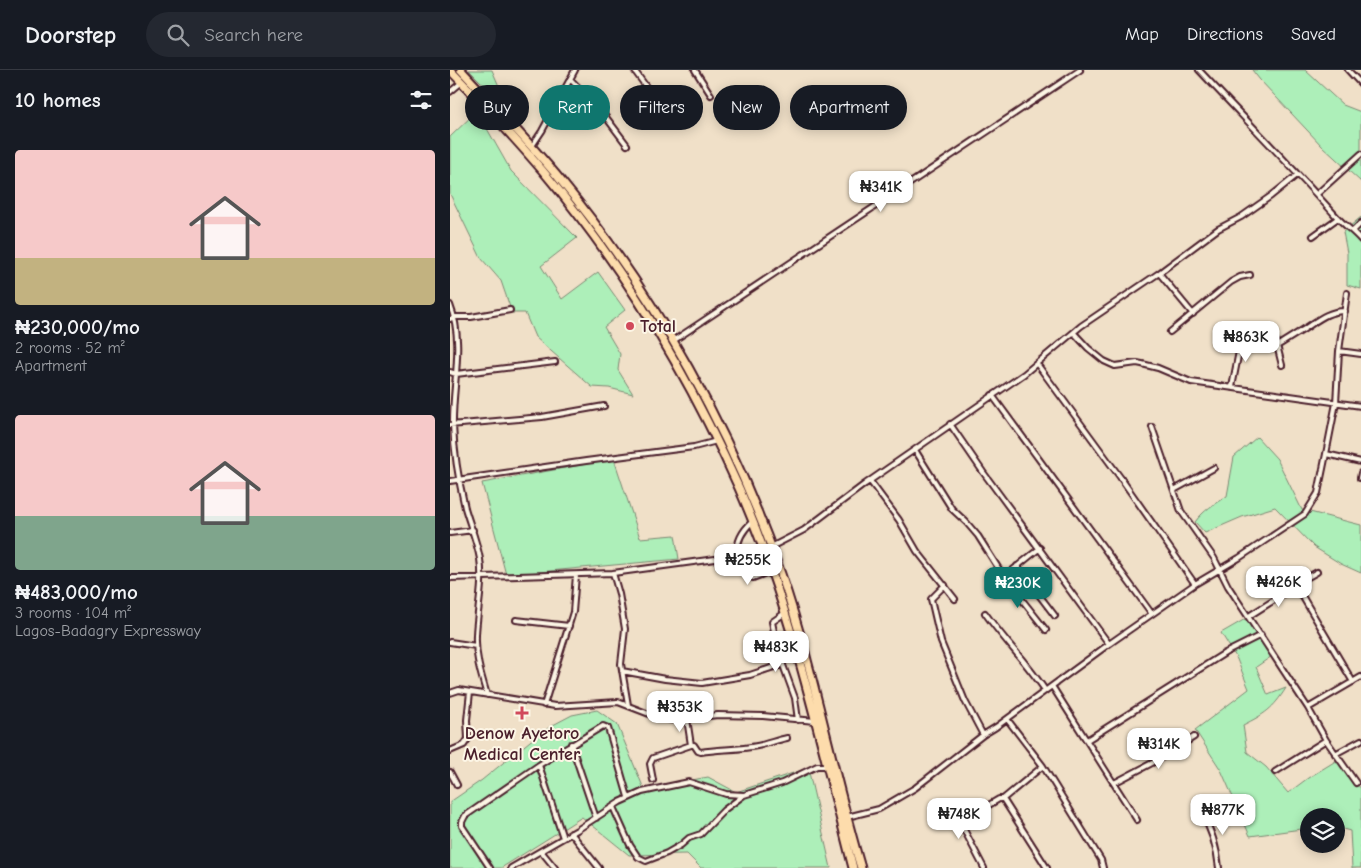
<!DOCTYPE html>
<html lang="en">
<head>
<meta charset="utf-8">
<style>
  :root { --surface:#171b24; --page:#242831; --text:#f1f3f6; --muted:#9ea1a6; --line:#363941; --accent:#0f766e }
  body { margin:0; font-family:"Comic Neue",sans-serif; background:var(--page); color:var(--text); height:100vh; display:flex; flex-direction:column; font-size:19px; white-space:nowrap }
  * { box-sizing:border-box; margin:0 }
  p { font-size:16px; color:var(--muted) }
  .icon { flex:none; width:28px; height:28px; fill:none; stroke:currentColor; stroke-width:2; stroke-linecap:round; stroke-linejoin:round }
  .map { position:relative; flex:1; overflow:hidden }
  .side { display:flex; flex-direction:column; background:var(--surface); width:450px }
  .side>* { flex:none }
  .hud { position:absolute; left:15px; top:15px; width:475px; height:45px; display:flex; gap:10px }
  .tools { position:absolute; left:850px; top:738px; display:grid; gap:10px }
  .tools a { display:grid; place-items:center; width:45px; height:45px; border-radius:50%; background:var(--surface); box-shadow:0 2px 12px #0003; font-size:25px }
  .price { position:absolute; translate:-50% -42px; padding:0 11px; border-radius:10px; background:#fff; color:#222; font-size:16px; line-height:32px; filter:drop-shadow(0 1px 2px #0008) }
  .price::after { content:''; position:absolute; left:50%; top:30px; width:15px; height:11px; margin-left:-8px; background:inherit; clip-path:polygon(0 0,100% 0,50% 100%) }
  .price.current { background:var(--accent); color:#fff }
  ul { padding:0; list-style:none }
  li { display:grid; align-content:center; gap:10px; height:265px; padding:0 15px }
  li span { display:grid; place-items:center; height:155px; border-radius:5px; color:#555 }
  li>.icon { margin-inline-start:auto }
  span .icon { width:90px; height:90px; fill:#fffc; stroke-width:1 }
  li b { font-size:21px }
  h2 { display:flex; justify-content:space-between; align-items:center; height:60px; padding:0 15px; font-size:21px }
  .chip { padding:0 18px; border-radius:22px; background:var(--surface); box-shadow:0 2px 12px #0003; font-size:18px; line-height:45px }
  .chip.current { background:var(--accent); color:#fff }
  header { display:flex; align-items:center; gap:30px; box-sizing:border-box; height:70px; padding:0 25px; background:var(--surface); border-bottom:1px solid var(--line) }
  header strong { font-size:24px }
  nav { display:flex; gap:28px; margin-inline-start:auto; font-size:18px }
  .search { width:350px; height:45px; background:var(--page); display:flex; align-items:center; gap:12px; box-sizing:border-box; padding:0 18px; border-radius:28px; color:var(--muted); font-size:19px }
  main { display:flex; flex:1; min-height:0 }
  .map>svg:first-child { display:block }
  .green { fill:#adefb9; stroke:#7c8772 }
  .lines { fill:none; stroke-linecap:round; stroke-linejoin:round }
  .street-casing { stroke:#4a1f2b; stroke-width:8 }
  .highway-casing { stroke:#4a1f2b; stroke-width:11 }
  .street { stroke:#fcf5e5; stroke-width:4 }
  .highway { stroke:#fddcac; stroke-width:7 }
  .poi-dot { fill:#d1495b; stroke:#fcf5e5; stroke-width:2 }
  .labels { text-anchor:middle; stroke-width:4; stroke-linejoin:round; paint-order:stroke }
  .poi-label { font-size:18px; font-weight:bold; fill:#4a1f2b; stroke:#fcf5e5; text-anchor:start }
</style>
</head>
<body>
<header>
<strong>Doorstep</strong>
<div class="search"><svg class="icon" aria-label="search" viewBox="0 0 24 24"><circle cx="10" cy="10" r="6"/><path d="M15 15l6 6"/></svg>Search here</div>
<nav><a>Map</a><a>Directions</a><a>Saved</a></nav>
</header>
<main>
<section class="side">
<h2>10 homes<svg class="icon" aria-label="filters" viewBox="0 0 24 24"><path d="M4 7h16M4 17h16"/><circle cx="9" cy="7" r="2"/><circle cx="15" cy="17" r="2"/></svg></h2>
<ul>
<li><span style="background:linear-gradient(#f6c9c9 70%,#c2b280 0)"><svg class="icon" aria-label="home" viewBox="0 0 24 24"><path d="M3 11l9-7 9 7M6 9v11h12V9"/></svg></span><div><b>₦230,000/mo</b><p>2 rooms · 52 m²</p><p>Apartment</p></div></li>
<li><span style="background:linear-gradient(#f6c9c9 65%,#7fa58c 0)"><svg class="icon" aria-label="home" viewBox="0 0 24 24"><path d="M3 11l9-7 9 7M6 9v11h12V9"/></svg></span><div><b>₦483,000/mo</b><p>3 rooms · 104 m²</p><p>Lagos-Badagry Expressway</p></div></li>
</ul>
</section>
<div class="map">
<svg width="911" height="798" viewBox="0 0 911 798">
  <rect width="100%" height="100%" fill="#f0e0c8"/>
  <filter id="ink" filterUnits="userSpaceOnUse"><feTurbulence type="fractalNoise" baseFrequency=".02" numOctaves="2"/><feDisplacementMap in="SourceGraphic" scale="10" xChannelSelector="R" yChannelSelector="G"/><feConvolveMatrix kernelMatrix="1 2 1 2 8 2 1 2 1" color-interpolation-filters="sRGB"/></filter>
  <g filter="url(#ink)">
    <path class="green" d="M19,0H42L55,30L66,47Z
      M802,0H855L893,35L911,42V112L872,76L810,10Z
      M27,41L61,101L127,168L91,196L112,229L148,202L175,240L154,257L170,284L168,300L183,324L159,318L142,317L85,267L75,243H62L51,211L31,188L0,124V67Z
      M911,147V219L897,215V183L893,162Z
      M807,367L827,389L852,440L911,455V503L891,494L864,477L825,437L792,447L755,463L745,452C754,440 764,434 777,426L784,387Z
      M164,389L190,468L225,465L229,489L56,505L32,413Z
      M797,548L822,586L806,597L818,625L836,618C823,639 815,644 793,655L797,682L816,697L838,723L858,708L889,689L911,719V798H902L900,761L886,757V746H859V758L800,766L771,700L745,660L799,619L786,587L771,563Z
      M147,640L167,654L194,719L258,707L286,722L358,698L381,798H251L237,784L179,785L132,747L51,798H0V732L32,710L85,667L103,655L122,645Z"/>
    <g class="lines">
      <defs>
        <path id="street" d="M184,0L208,33L217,49
          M245,0L261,25
          M749,0C795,49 842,97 886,146C894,155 903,161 911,170
          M898,0L911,14
          M120,9L149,38L177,75
          M0,22L12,12
          M82,76L92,61L125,0
          M867,124L911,84
          M903,161L911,153
          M863,166L888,148
          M709,203L743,244
          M0,235C15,273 2,316 3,355C4,383 9,412 15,438C20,455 27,472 30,489C34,515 27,539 26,565C25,586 31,605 37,625
          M0,249L5,247H21L60,240
          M720,262L781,212L790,207L800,205
          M624,263L638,278L654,291L665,296L687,293L692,294L708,298L741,312L911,336
          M223,271L630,0
          M827,276C835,271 843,266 851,261C866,252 876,241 895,241
          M889,281L911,284
          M587,294L670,407L745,514
          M0,302L6,304L105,292
          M782,317L792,266C824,243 825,270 832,295
          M542,325L702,544
          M500,354L533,402L659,574
          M0,355L92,347L154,336
          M702,357L731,441L764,488L778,516L858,638L876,670L906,713
          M465,380L502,439L516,452L528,466L554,507L590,478
          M876,384L911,392
          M910,408L911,403
          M0,411L136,391L244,377L267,371
          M420,411L449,450L467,481L505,529
          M724,420L764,398
          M0,463L23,460
          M321,477L354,460L415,414L574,304L631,256L709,203L768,159L791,147L821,126L847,105
          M287,486C286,472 292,461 302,452
          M567,496L605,546
          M867,502L851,511L848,519L903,612
          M163,503L169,524L175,559L171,594L178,635
          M554,507L596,560
          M0,508L163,503L287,486L295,492L303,508L321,501
          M495,515L481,529L491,572L515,631L533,665
          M535,543C554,570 577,593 595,620
          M799,546L848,515
          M66,550L119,556
          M0,572L26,576
          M345,575L333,579L330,587L345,628L348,650
          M329,585L322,552L335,543
          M172,601L215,609L252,613L300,605L333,594
          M602,616L687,750
          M0,623L9,620L105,636L168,632L207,647L222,650L268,645L313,646L365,651
          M94,635L123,542L126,505
          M858,638L911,607
          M237,649L241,675
          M557,649L593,696L651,790L653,798
          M637,670L775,583L811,565
          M121,674L146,748
          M0,681L14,675L18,669L17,650L20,622
          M885,684L911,670
          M89,695L113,768
          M0,702L7,715
          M825,702L876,670
          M203,710L200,694L203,688L241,675H244L248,681L251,682C269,679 288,680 307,676C317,674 327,670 337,668
          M664,713L704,692L744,667
          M553,729L593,696
          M496,733L510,752L534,798
          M163,737L180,775L188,787L196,791L217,783L231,775L239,768L251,764L274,740L294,725L332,713L367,696H377
          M751,742C762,760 767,777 769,798
          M397,747L429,739L465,718L533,665L546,657L659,574L745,514L789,488L855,444L868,423L876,384L886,333L889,281L897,223
          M510,752L549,729H553L597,798
          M121,763L149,798
          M91,781L105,798
          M40,798L12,756V752L15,746L89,695L153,656L158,658L178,727
          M61,798L127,760L170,732L192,722L239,712L276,724L294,725"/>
        <path id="highway" d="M0,0C32,33 63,66 93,101C173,196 238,304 289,418C342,539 370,670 403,798
          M11,0C45,37 80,73 112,112C207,227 282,363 331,504C364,600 382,700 411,798"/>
      </defs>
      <use href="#street" class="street-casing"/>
      <use href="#highway" class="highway-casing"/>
      <use href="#street" class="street"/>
      <use href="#highway" class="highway"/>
    </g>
  </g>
  <g class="poi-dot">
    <circle cx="180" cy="256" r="5"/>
    <path d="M69.5 635.5h5v5h5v5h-5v5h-5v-5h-5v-5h5z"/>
  </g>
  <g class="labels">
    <g class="poi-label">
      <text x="190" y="262">Total</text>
      <text x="72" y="669" text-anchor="middle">Denow Ayetoro<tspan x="72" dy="21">Medical Center</tspan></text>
    </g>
  </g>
</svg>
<div class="tools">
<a><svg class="icon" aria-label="layers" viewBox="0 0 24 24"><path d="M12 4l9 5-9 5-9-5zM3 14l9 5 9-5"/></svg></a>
</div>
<b class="price" style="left:431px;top:143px">₦341K</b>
<b class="price" style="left:796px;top:293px">₦863K</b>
<b class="price" style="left:298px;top:516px">₦255K</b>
<b class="price" style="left:829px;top:538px">₦426K</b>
<b class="price current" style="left:568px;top:539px">₦230K</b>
<b class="price" style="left:326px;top:603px">₦483K</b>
<b class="price" style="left:230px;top:663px">₦353K</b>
<b class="price" style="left:709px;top:700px">₦314K</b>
<b class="price" style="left:773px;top:766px">₦877K</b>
<b class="price" style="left:509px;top:770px">₦748K</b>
<div class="hud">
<a class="chip">Buy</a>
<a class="chip current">Rent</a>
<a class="chip">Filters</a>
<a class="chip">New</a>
<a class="chip">Apartment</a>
</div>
</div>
</main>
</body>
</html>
